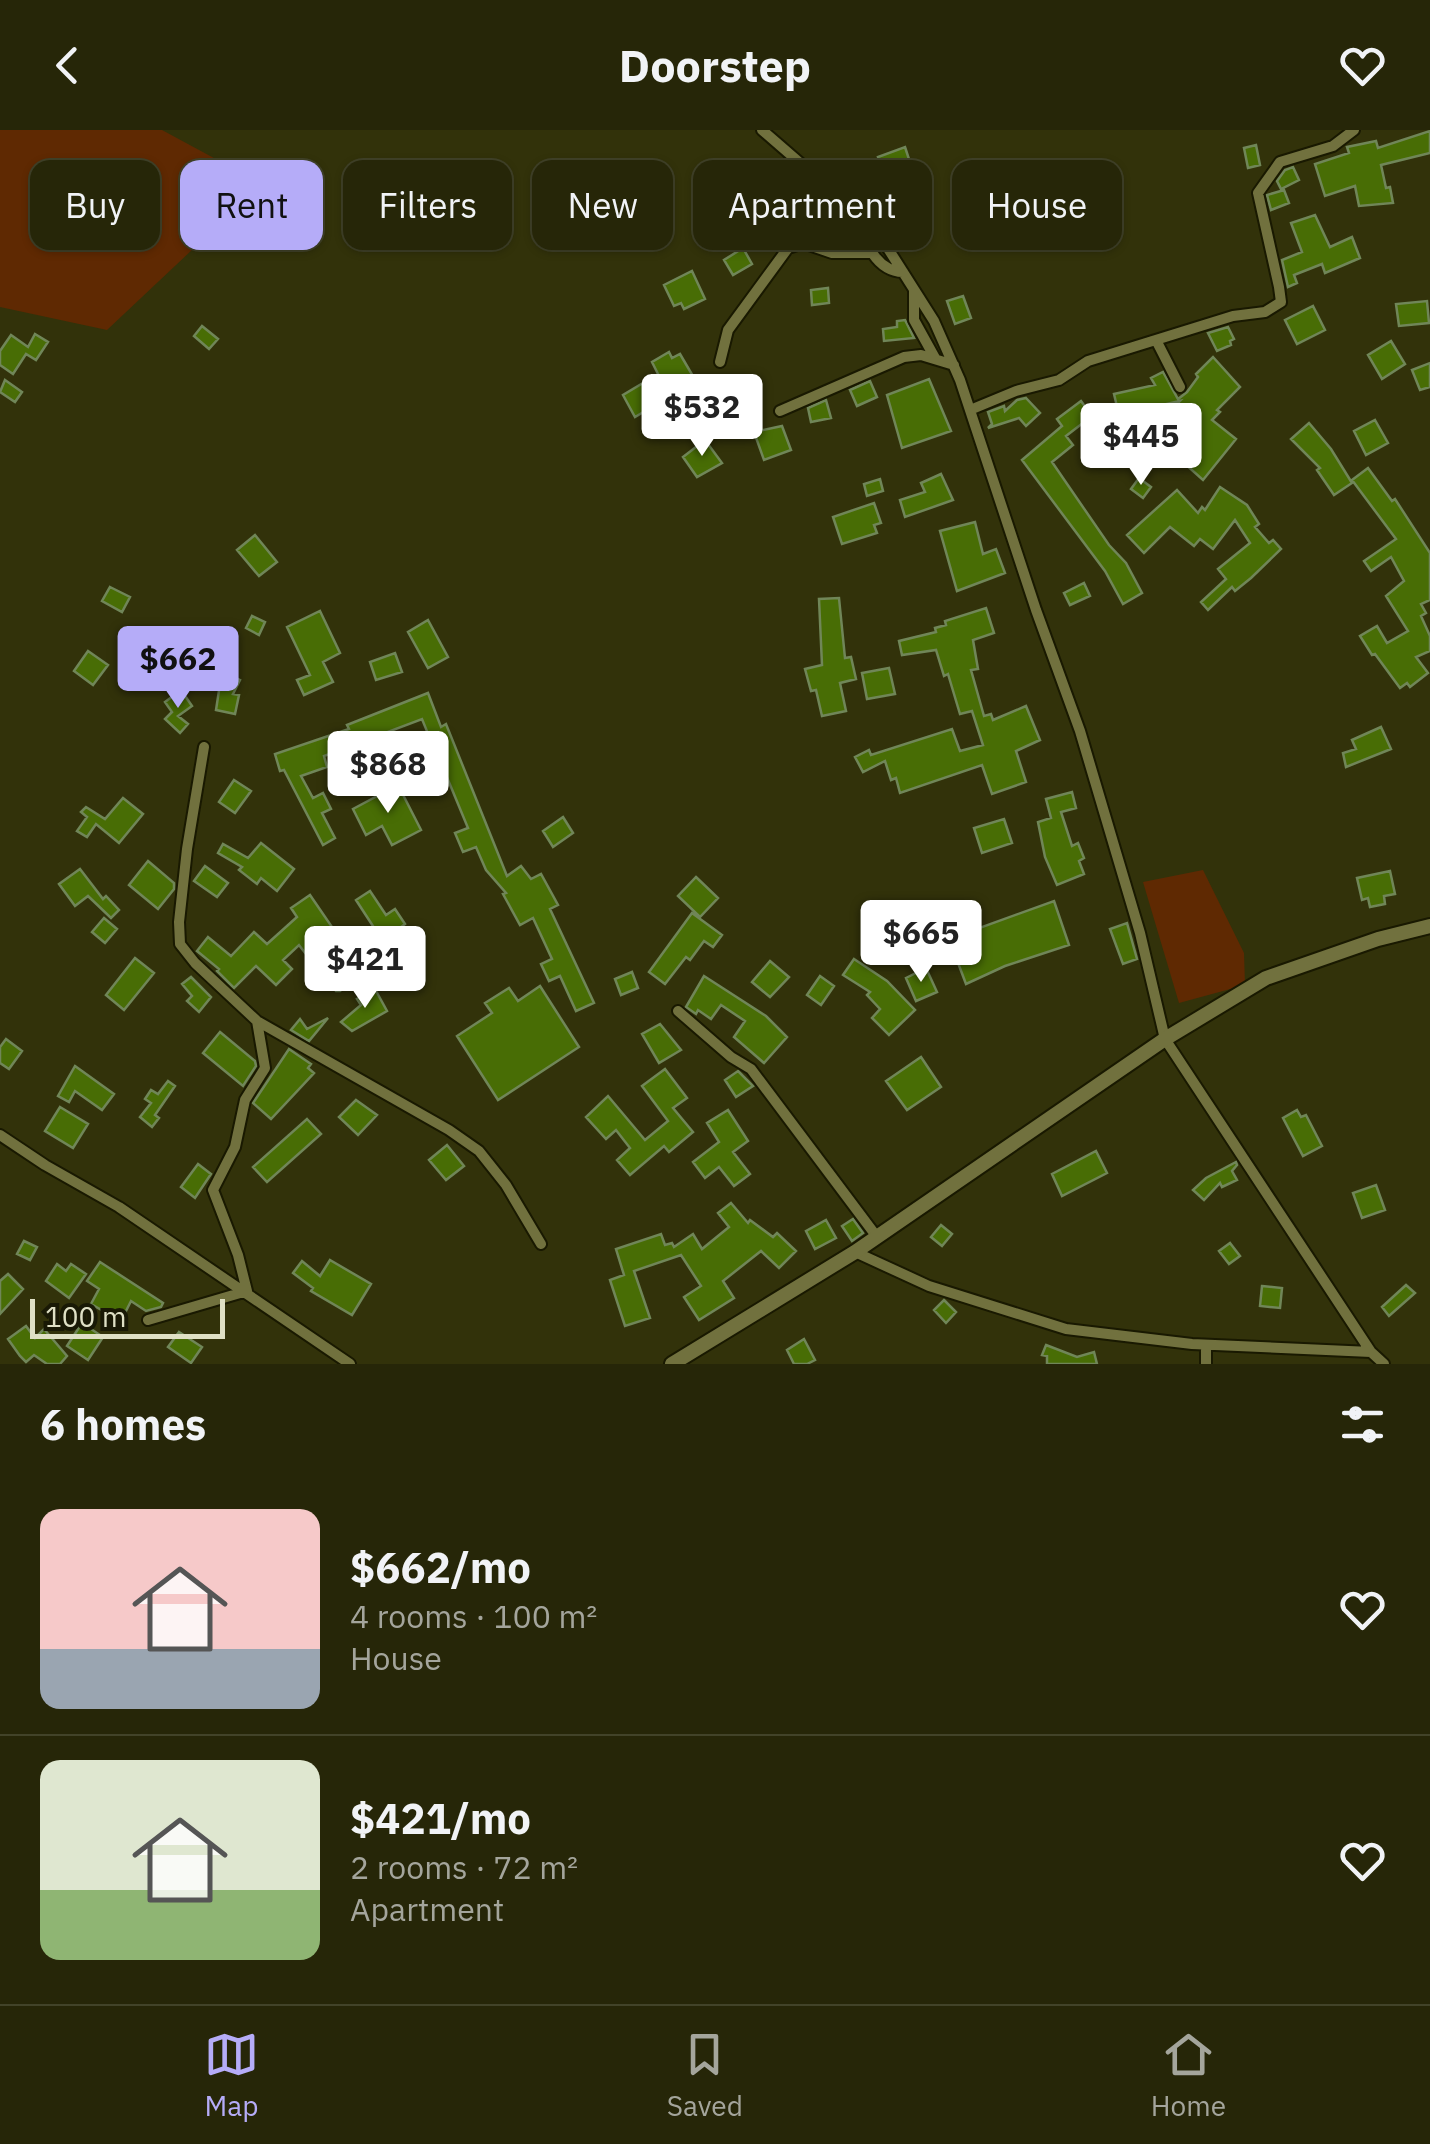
<!DOCTYPE html>
<html lang="en">
<head>
<meta charset="utf-8">
<style>
  :root { --surface:#262608; --page:#2e2e12; --text:#f1f3f6; --muted:#a4a59c; --line:#424329; --accent:#b5acf8 }
  body { margin:0; font-family:"IBM Plex Sans",sans-serif; background:var(--page); color:var(--text); height:100vh; display:flex; flex-direction:column; font-size:38px; white-space:nowrap }
  * { box-sizing:border-box; margin:0 }
  p { font-size:32px; color:var(--muted) }
  .icon { flex:none; width:55px; height:55px; fill:none; stroke:currentColor; stroke-width:2; stroke-linecap:round; stroke-linejoin:round }
  .map { position:relative; height:1234px; overflow:hidden }
  .drawer { display:flex; flex-direction:column; background:var(--surface); flex:1 }
  .drawer>* { flex:none }
  .hud { position:absolute; left:30px; top:30px; width:1370px; height:90px; display:flex; gap:20px }
  .scale { position:absolute; left:30px; bottom:25px; width:195px; box-sizing:border-box; padding-left:10px; border:5px solid #dfe0c5; border-top:0; font-size:28px; line-height:35px; white-space:nowrap; color:#dfe0c5; -webkit-text-stroke:8px #191905; paint-order:stroke }
  .price { position:absolute; translate:-50% -85px; padding:0 22px; border-radius:10px; background:#fff; color:#222; font-size:32px; line-height:65px; filter:drop-shadow(0 2px 5px #0008) }
  .price::after { content:''; position:absolute; left:50%; top:60px; width:30px; height:22px; margin-left:-15px; background:inherit; clip-path:polygon(0 0,100% 0,50% 100%) }
  .price.current { background:var(--accent); color:#111 }
  ul { padding:0; list-style:none }
  li { display:flex; align-items:center; gap:30px; height:250px; padding:0 40px }
  li+li { border-top:2px solid var(--line) }
  li span { display:grid; place-items:center; flex:none; width:280px; height:200px; border-radius:20px; color:#555 }
  li>.icon { margin-inline-start:auto }
  span .icon { width:120px; height:120px; fill:#fffc; stroke-width:1 }
  li b { font-size:42px }
  h2 { display:flex; justify-content:space-between; align-items:center; height:120px; padding:0 40px; font-size:42px }
  .pill { padding:0 35px; border-radius:20px; background:var(--surface); box-shadow:0 2px 8px #0004,0 0 0 2px var(--line); font-size:35px; line-height:90px }
  .pill.current { background:var(--accent); color:#111 }
  header { display:flex; justify-content:space-between; align-items:center; height:130px; padding:0 40px; background:var(--surface); font-size:45px; font-weight:700 }
  .dock { display:flex; justify-content:space-around; align-items:center; height:140px; border-top:2px solid var(--line); background:var(--surface); font-size:28px; color:var(--muted) }
  .dock a { display:grid; justify-items:center; gap:5px }
  .dock .current { color:var(--accent) }
  .map>svg:first-child { display:block }
  .green { fill:#5f2902 }
  .building { fill:#486d05; stroke:#708658; stroke-width:2.5 }
  .lines { fill:none; stroke-linecap:round; stroke-linejoin:round }
  .minor-casing { stroke:#191901; stroke-width:14 }
  .secondary-casing { stroke:#191901; stroke-width:18 }
  .minor { stroke:#71713e; stroke-width:10 }
  .secondary { stroke:#71713e; stroke-width:14 }
</style>
</head>
<body>
<header><svg class="icon" aria-label="back" viewBox="0 0 24 24"><path d="M15 5l-7 7 7 7"/></svg>Doorstep<svg class="icon" aria-label="heart" viewBox="0 0 24 24"><path d="M12 20l-8-8c-3-5 5-10 8-4 3-6 11-1 8 4z"/></svg></header>
<div class="map">
<svg width="1430" height="1234" viewBox="0 0 1430 1234">
  <rect width="100%" height="100%" fill="#32320a"/>
  <path class="green" d="M0,0H162L262,54L107,200L0,177Z
    M1203,740L1244,823L1245,855L1179,873L1143,752Z"/>
  <path class="building" d="M1430,1V23L1381,35L1386,58L1390,57L1393,73L1359,76L1355,56L1325,66L1315,34L1349,23L1347,17L1376,11L1378,18Z
    M1256,15L1260,35L1248,38L1244,18Z
    M905,17L920,63L894,72L878,27Z
    M1293,37L1299,50L1281,59L1277,51L1285,40Z
    M1284,60L1289,73L1271,80L1267,65Z
    M1315,85L1330,117L1352,107L1360,128L1325,143L1322,134L1294,145L1297,153L1288,157L1282,130L1302,122L1291,93Z
    M764,88L770,103L758,108L752,94Z
    M743,118L752,134L733,145L724,130Z
    M692,141L705,169L684,179L681,173L674,176L664,155Z
    M828,158L829,173L812,175L811,160Z
    M963,166L971,188L955,194L947,171Z
    M1427,171L1429,193L1399,196L1396,174Z
    M1313,176L1325,200L1297,214L1285,190Z
    M905,190L914,208L884,211L883,199L897,197V191Z
    M202,196L218,209L209,219L194,206Z
    M1228,197L1234,209L1230,211L1231,215L1217,221L1208,203Z
    M35,204L48,212L36,230L26,224L13,244L0,235V221L11,205L28,217Z
    M1391,211L1405,234L1382,249L1368,225Z
    M669,222L672,228L680,224L694,248L697,246L708,264L704,267L706,270L682,281L672,265L635,287L623,265L658,244L652,232Z
    M1213,227L1240,257L1217,280L1220,282L1212,290L1236,309L1203,350L1174,324L1171,327L1148,305L1180,271L1119,285L1114,264L1155,255L1151,248L1163,242L1178,269L1187,262L1198,247L1196,244Z
    M1430,233V257L1420,260L1412,240Z
    M929,249L951,301L902,318L887,265Z
    M5,250L22,262L15,272L0,262Z
    M870,251L877,267L857,276L850,260Z
    M1026,268L1040,283L1026,296L1019,288L988,298L992,294L988,282L1004,276L1005,281L1017,270Z
    M826,270L831,288L811,292L808,278Z
    M1081,271L1092,286L1066,306L1073,315L1052,332L1109,415L1126,433L1142,463L1123,474L1105,441L1022,330L1062,296L1057,289Z
    M1375,290L1388,313L1366,325L1354,301Z
    M1309,293L1331,319L1352,353L1334,365L1317,340L1320,338L1291,309Z
    M782,296L791,320L764,330L754,302Z
    M705,310L722,333L697,347L683,327Z
    M1368,338L1392,371L1395,369L1430,423V470L1421,474L1426,483L1421,486L1430,506V521L1416,527L1428,543L1410,557L1407,553L1400,558L1375,524L1372,525L1360,506L1377,496L1387,513L1408,501L1386,466L1404,451L1391,427L1371,441L1364,431L1396,409L1352,350Z
    M941,344L953,370L905,387L900,370L925,362L921,353Z
    M1139,348L1151,357L1143,368L1131,359Z
    M880,349L883,361L867,366L864,354Z
    M1220,357L1247,375L1259,394L1255,397L1269,413L1273,410L1281,419L1251,448L1235,461L1232,457L1208,480L1201,472L1226,449L1218,439L1250,413L1235,390L1213,419L1200,409L1194,416L1170,397L1144,423L1127,405L1177,360L1198,383L1202,377L1205,380Z
    M874,373L881,393L874,395L877,403L842,414L833,387Z
    M975,392L983,424L996,419L1005,443L957,461L940,401Z
    M255,405L277,432L259,446L237,420Z
    M1084,453L1090,466L1070,475L1064,463Z
    M110,457L130,467L122,482L102,471Z
    M839,468L845,528L851,527L856,549L840,553L846,581L822,586L816,560L811,561L805,539L822,535L819,469Z
    M986,478L994,503L973,510L978,539L971,540L984,586L991,584L993,590L1026,576L1040,610L1016,621L1026,652L992,664L982,635L900,663L896,648L891,650L885,631L863,642L855,627L869,620L871,625L952,599L960,621L983,615L972,581L960,584L948,544L944,546L936,520L902,525L899,511L936,502L935,498L946,495L945,491Z
    M320,481L340,523L323,532L333,552L304,565L297,550L310,545L287,497Z
    M252,486L265,492L259,505L246,498Z
    M428,490L448,527L428,538L408,502Z
    M88,521L108,535L93,555L74,541Z
    M395,523L402,542L376,550L370,532Z
    M889,538L895,564L867,569L862,543Z
    M226,543L240,550L233,564L239,565L235,584L216,580L220,554Z
    M181,560L192,576L178,586L188,594L180,603L165,589L172,582L165,572Z
    M428,563L441,597L446,594L507,746L521,736L531,749L541,744L558,775L550,779L594,873L576,881L560,846L549,851L541,834L552,829L533,788L520,795L503,764L506,763L486,740L476,717L463,722L455,703L468,698L446,645L432,651L425,633L438,628L422,589L324,626L327,637L301,646L313,668L323,663L331,679L322,683L335,708L323,715L284,640L280,641L275,624L349,599L347,595Z
    M1381,597L1391,619L1346,637L1343,623L1356,619L1352,610Z
    M234,650L251,661L235,683L219,672Z
    M398,655L421,700L392,715L382,696L366,705L353,679Z
    M1072,662L1076,678L1061,682L1072,716L1078,713L1084,728L1079,731L1084,744L1057,755L1045,727L1038,692L1051,688L1046,669Z
    M123,668L143,684L119,713L96,694L87,707L77,701L87,687L81,682L86,677L105,689Z
    M563,687L573,703L553,717L543,701Z
    M1004,689L1012,713L982,723L974,698Z
    M261,713L294,739L277,761L261,748L257,754L239,740L242,737L218,723L223,714L248,728Z
    M148,731L174,753V759L158,779L129,755Z
    M205,736L228,753L217,767L194,751Z
    M80,739L103,769L106,766L119,780L111,788L88,766L75,776L59,754Z
    M1390,741L1395,764L1384,766L1385,774L1370,777L1368,768L1362,770L1357,748Z
    M696,747L718,768L700,787L678,766Z
    M370,761L386,785L395,779L405,794L397,800L412,823L397,833L356,770Z
    M310,765L332,797L306,824L299,815L283,830L292,839L276,855L256,836L234,858L217,841L219,839L197,821L208,807L231,826L254,802L267,814L297,787L291,778Z
    M1054,771L1069,815L1005,836L966,854L949,809Z
    M905,782L916,808L883,822L872,796Z
    M692,783L722,805L713,817L704,811L690,830L686,827L665,854L649,842Z
    M104,788L117,799L105,813L92,802Z
    M1127,793L1137,829L1123,834L1110,799Z
    M333,822L355,848L340,861H336L318,839Z
    M135,828L154,843L124,880L106,865Z
    M854,829L887,851L915,880L889,905L872,888L880,879L867,865L870,862L843,845Z
    M770,831L789,847L770,867L752,852Z
    M926,838L937,862L916,871L906,848Z
    M632,842L638,858L621,865L615,849Z
    M704,846L766,886L787,907L764,933L734,907L745,891L721,875L711,889L698,880L696,884L686,877Z
    M820,846L834,856L821,875L807,865Z
    M191,847L211,867L199,882L187,871L192,866L182,854Z
    M540,856L579,917L498,970L457,906L492,883L485,873L509,858L518,871Z
    M375,859L387,881L352,901L341,892L361,875L357,869Z
    M328,888L309,911L291,900L300,889L307,899Z
    M660,894L681,920L659,933L642,904Z
    M220,902L255,931L256,936L243,956L203,923Z
    M6,909L22,921L9,939L0,933V917Z
    M289,919L311,934L308,938L314,943L271,989L253,973Z
    M921,927L941,957L907,980L886,951Z
    M75,936L114,964L102,980L75,961L69,972L58,966Z
    M665,939L687,968L673,978L693,1002L669,1022L664,1016L630,1045L617,1030L630,1018L616,1000L606,1009L586,987L608,966L645,1010L668,991L642,956Z
    M738,941L753,956L736,967L725,950Z
    M168,951L175,956L155,985L159,988L152,997L140,987L151,973L145,969L151,960L158,964Z
    M356,970L377,985L358,1005L339,987Z
    M60,977L88,994L73,1018L45,1001Z
    M728,980L748,1011L733,1022L750,1044L734,1056L719,1037L705,1048L693,1032L719,1012L707,993Z
    M1297,980L1301,987L1306,985L1322,1016L1303,1026L1283,988Z
    M307,989L321,1004L267,1052L253,1037Z
    M447,1015L464,1036L446,1050L429,1030Z
    M1096,1021L1107,1043L1062,1066L1052,1044Z
    M1236,1032L1237,1035L1232,1041L1237,1050L1222,1057L1220,1053L1204,1070L1193,1060L1206,1048Z
    M198,1034L211,1044L195,1068L181,1057Z
    M1376,1055L1385,1080L1362,1088L1353,1063Z
    M731,1073L748,1093L750,1090L773,1107L777,1103L796,1121L779,1138L761,1121L723,1151L734,1168L699,1190L684,1167L701,1156L681,1125L634,1141L650,1188L625,1196L610,1150L624,1145L616,1119L661,1104L665,1115L672,1113L674,1117L693,1104L702,1119L729,1097L718,1083Z
    M853,1089L863,1103L852,1111L842,1096Z
    M826,1090L836,1108L815,1119L806,1101Z
    M941,1095L952,1104L942,1116L931,1107Z
    M24,1111L37,1117L30,1130L17,1124Z
    M1230,1113L1240,1126L1229,1134L1219,1121Z
    M330,1130L371,1154L352,1185L311,1161L313,1158L293,1143L302,1131L320,1146Z
    M100,1132L163,1173L161,1177L146,1181L131,1171L121,1191L91,1174L99,1159L87,1151Z
    M57,1134L66,1141L71,1134L86,1144L69,1168L46,1151Z
    M8,1144L23,1159L0,1184V1151Z
    M1406,1155L1415,1163L1389,1186L1382,1177Z
    M1262,1156L1282,1158L1280,1178L1260,1176Z
    M944,1170L956,1182L946,1193L934,1180Z
    M82,1193L103,1207L88,1230L67,1216Z
    M26,1196L35,1208L44,1199L67,1226L60,1234H47L34,1225L26,1232L20,1226L8,1209Z
    M179,1202L202,1217L191,1233L168,1217Z
    M804,1209L815,1230L807,1234H794L787,1220Z
    M1046,1215L1077,1227L1094,1222L1097,1234H1047V1226L1042,1225Z"/>
  <g class="lines">
    <defs>
      <path id="minor" d="M762,0L875,98L934,191L960,250L1036,480L1080,601L1140,803L1165,909L1371,1222
        M854,80C863,104 872,141 903,142
        M914,161V190L935,228
        M1156,210L1180,257
        M720,232L728,200L788,118L803,113L832,123H870
        M970,280L1016,261L1059,250L1088,231L1233,186L1265,182L1281,172L1279,157L1258,63L1280,32L1333,16L1354,0
        M780,281L904,227L921,225L954,235
        M204,617L187,719L179,792L180,814L195,833L257,891L449,1000L479,1021L506,1055L541,1114
        M678,881L731,927L751,939L877,1107
        M0,1005L45,1035L119,1077L350,1234
        M855,1122L929,1156L1066,1199L1192,1214L1371,1222L1384,1234
        M148,1190L247,1161L238,1125L213,1060L235,1017L245,970L265,938L257,891
        M1206,1215V1234"/>
      <path id="secondary" d="M672,1234L855,1122L1165,909L1266,848L1378,809L1430,796"/>
    </defs>
    <use href="#minor" class="minor-casing"/>
    <use href="#secondary" class="secondary-casing"/>
    <use href="#minor" class="minor"/>
    <use href="#secondary" class="secondary"/>
  </g>
</svg>
<div class="scale">100 m</div>
<b class="price" style="left:702px;top:329px">$532</b>
<b class="price" style="left:1141px;top:358px">$445</b>
<b class="price current" style="left:178px;top:581px">$662</b>
<b class="price" style="left:388px;top:686px">$868</b>
<b class="price" style="left:921px;top:855px">$665</b>
<b class="price" style="left:365px;top:881px">$421</b>
<div class="hud">
<a class="pill">Buy</a>
<a class="pill current">Rent</a>
<a class="pill">Filters</a>
<a class="pill">New</a>
<a class="pill">Apartment</a>
<a class="pill">House</a>
</div>
</div>
<section class="drawer">
<h2>6 homes<svg class="icon" aria-label="filters" viewBox="0 0 24 24"><path d="M4 7h16M4 17h16"/><circle cx="9" cy="7" r="2"/><circle cx="15" cy="17" r="2"/></svg></h2>
<ul>
<li><span style="background:linear-gradient(#f6c9c9 70%,#9aa5b1 0)"><svg class="icon" aria-label="home" viewBox="0 0 24 24"><path d="M3 11l9-7 9 7M6 9v11h12V9"/></svg></span><div><b>$662/mo</b><p>4 rooms · 100 m²</p><p>House</p></div><svg class="icon" aria-label="heart" viewBox="0 0 24 24"><path d="M12 20l-8-8c-3-5 5-10 8-4 3-6 11-1 8 4z"/></svg></li>
<li><span style="background:linear-gradient(#dfe7d0 65%,#8fb573 0)"><svg class="icon" aria-label="home" viewBox="0 0 24 24"><path d="M3 11l9-7 9 7M6 9v11h12V9"/></svg></span><div><b>$421/mo</b><p>2 rooms · 72 m²</p><p>Apartment</p></div><svg class="icon" aria-label="heart" viewBox="0 0 24 24"><path d="M12 20l-8-8c-3-5 5-10 8-4 3-6 11-1 8 4z"/></svg></li>
</ul>
</section>
<nav class="dock">
<a class="current"><svg class="icon" aria-label="map" viewBox="0 0 24 24"><path d="M3 6l6-2 6 2 6-2v14l-6 2-6-2-6 2zM9 4v14M15 6v14"/></svg>Map</a>
<a><svg class="icon" aria-label="saved" viewBox="0 0 24 24"><path d="M7 4h10v16l-5-4-5 4z"/></svg>Saved</a>
<a><svg class="icon" aria-label="home" viewBox="0 0 24 24"><path d="M3 11l9-7 9 7M6 9v11h12V9"/></svg>Home</a>
</nav>
</body>
</html>
